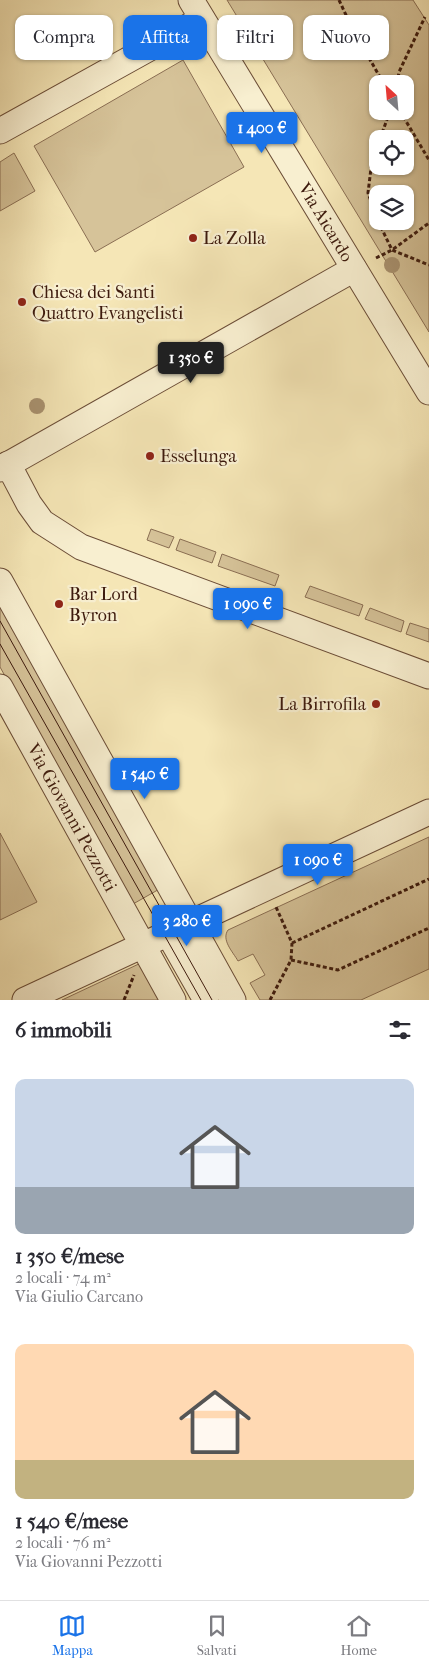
<!DOCTYPE html>
<html lang="it">
<head>
<meta charset="utf-8">
<style>
  :root { --surface:#fff; --page:#f2f2f3; --text:#2b2b33; --muted:#7c7c81; --line:#e1e1e2; --accent:#1a73e8 }
  body { margin:0; font-family:"IM FELL French Canon",serif; background:var(--page); color:var(--text); height:100vh; display:flex; flex-direction:column; font-size:19px; white-space:nowrap }
  * { box-sizing:border-box; margin:0 }
  p { font-size:16px; color:var(--muted) }
  .icon { flex:none; width:28px; height:28px; fill:none; stroke:currentColor; stroke-width:2; stroke-linecap:round; stroke-linejoin:round }
  .map { position:relative; height:1000px; overflow:hidden }
  .drawer { display:flex; flex-direction:column; background:var(--surface); flex:1 }
  .drawer>* { flex:none }
  .hud { position:absolute; left:15px; top:15px; width:400px; height:45px; display:flex; gap:10px }
  .needle { width:32px; rotate:334deg }
  .fabs { position:absolute; left:369px; top:75px; display:grid; gap:10px }
  .fabs a { display:grid; place-items:center; width:45px; height:45px; border-radius:10px; background:var(--surface); box-shadow:0 1px 4px #0004; font-size:25px }
  .price { position:absolute; translate:-50% -42px; padding:0 11px; border-radius:5px; background:var(--accent); color:#fff; font-size:16px; line-height:32px; filter:drop-shadow(0 1px 2px #0008) }
  .price::after { content:''; position:absolute; left:50%; top:30px; width:15px; height:11px; margin-left:-8px; background:inherit; clip-path:polygon(0 0,100% 0,50% 100%) }
  .price.selected { background:#222; color:#fff }
  ul { padding:0; list-style:none }
  li { display:grid; align-content:center; gap:10px; height:265px; padding:0 15px }
  li span { display:grid; place-items:center; height:155px; border-radius:10px; color:#555 }
  li>.icon { margin-inline-start:auto }
  span .icon { width:90px; height:90px; fill:#fffc; stroke-width:1 }
  li b { font-size:21px }
  h2 { display:flex; justify-content:space-between; align-items:center; height:60px; padding:0 15px; font-size:21px }
  .chip { padding:0 18px; border-radius:10px; background:var(--surface); box-shadow:0 1px 4px #0004; font-size:18px; line-height:45px }
  .chip.selected { background:var(--accent); color:#fff }
  .tab-bar { display:flex; justify-content:space-around; align-items:center; height:70px; border-top:1px solid var(--line); background:var(--surface); font-size:14px; color:var(--muted) }
  .tab-bar a { display:grid; justify-items:center; gap:2px }
  .tab-bar .selected { color:var(--accent) }
  .map>svg:first-child { display:block }
  .green { fill:#d6c399; stroke:#8a6e53; fill-rule:evenodd }
  .lines { fill:none; stroke-linecap:round; stroke-linejoin:round }
  .minor-casing { stroke:#6b4d37; stroke-width:27 }
  .path { stroke:#3d1a0d; stroke-width:3; stroke-dasharray:4 2.5; stroke-linecap:butt }
  .minor { stroke:#f8efd0; stroke-width:25 }
  .tram { stroke:#3d1a0d; stroke-width:1 }
  .tree { fill:#a99270 }
  .poi-dot { fill:#8f2418; stroke:#f8efd0; stroke-width:2 }
  .labels { text-anchor:middle; stroke-width:4.5; stroke-linejoin:round; paint-order:stroke }
  .street-label { font-size:18px; fill:#3d1a0d; stroke:#f8efd0 }
  .poi-label { font-size:18px; fill:#3d1a0d; stroke:#f8efd0; text-anchor:start }
</style>
</head>
<body>
<div class="map">
<svg width="429" height="1000" viewBox="0 0 429 1000">
  <rect width="100%" height="100%" fill="#f5e6b6"/>
  <filter id="stains"><feTurbulence type="fractalNoise" baseFrequency=".004" numOctaves="4"/><feColorMatrix values="0 0 0 0 .2 0 0 0 0 .09 0 0 0 0 .02 0 0 0 .5 -.17"/></filter>
  <radialGradient id="worn" r=".72"><stop offset=".6" stop-color="#630" stop-opacity="0"/><stop offset="1" stop-color="#630" stop-opacity=".3"/></radialGradient>
  <path class="green" d="M227,0H413L429,25V332ZM378,84H405V111H378ZM378,139H405V166H378ZM378,194H405V221H378Z
    M183,60L244,167L95,252L34,146Z
    M14,153L35,191L0,211V162Z
    M151,529L174,537L169,548L147,540Z
    M180,539L216,552L212,563L176,550Z
    M222,554L279,575L275,586L218,566Z
    M310,586L363,605L359,616L305,597Z
    M0,597L163,887L133,904L0,667Z
    M370,608L404,621L401,632L365,619Z
    M410,623L429,629V642L406,634Z
    M0,833L37,902L0,920Z
    M429,837V969L361,1000H260L250,983L265,975L253,954L238,961C233,952 221,940 228,930Z
    M143,962L163,1000H62Z"/>
  <g class="lines">
    <defs>
      <g id="minor">
        <path id="s1" d="M191,0L429,392"/>
        <path d="M0,131L202,19"/>
        <path d="M8,464L29,504L42,522L81,547L429,676"/>
        <path d="M0,469L354,269"/>
        <path d="M0,581L233,1000"/>
        <path id="s2" d="M0,687L173,1000"/>
        <path d="M168,933L206,1000"/>
        <path d="M25,1000L429,812"/>
      </g>
    </defs>
    <use href="#minor" class="minor-casing"/>
    <path class="path" d="M339,0L353,30L384,84
      M397,84L399,72L425,17
      M400,111L429,160
      M380,139L390,111
      M378,146L372,160L368,193L378,220
      M378,221L392,250L429,265
      M376,258L392,250L429,223
      M292,943L429,879
      M291,960L338,970L429,928
      M124,1000L134,975
      M270,1000L291,960L292,943L276,907"/>
    <use href="#minor" class="minor"/>
    <path class="tram" d="M0,621L212,1000
      M0,644L201,1000"/>
  </g>
  <g class="tree">
    <circle cx="392" cy="265" r="8"/>
    <circle cx="37" cy="406" r="8"/>
  </g>
  <g class="poi-dot">
    <circle cx="193" cy="238" r="5"/>
    <circle cx="22" cy="302" r="5"/>
    <circle cx="150" cy="456" r="5"/>
    <circle cx="59" cy="604" r="5"/>
    <circle cx="376" cy="704" r="5"/>
  </g>
  <g class="labels">
    <g class="street-label">
      <text dy="6" stroke="none"><textPath href="#s1" startOffset="260">Via Aicardo</textPath></text>
      <text dy="6" stroke="none"><textPath href="#s2" startOffset="149">Via Giovanni Pezzotti</textPath></text>
    </g>
    <g class="poi-label">
      <text x="203" y="244">La Zolla</text>
      <text x="32" y="298">Chiesa dei Santi<tspan x="32" dy="21">Quattro Evangelisti</tspan></text>
      <text x="160" y="462">Esselunga</text>
      <text x="69" y="600">Bar Lord<tspan x="69" dy="21">Byron</tspan></text>
      <text x="366" y="710" text-anchor="end">La Birrofila</text>
    </g>
  </g>
  <rect width="100%" height="100%" filter="url(#stains)"/>
  <rect width="100%" height="100%" fill="url(#worn)"/>
</svg>
<div class="fabs">
<a><svg class="needle" viewBox="-14 -14 28 28"><path d="M0-13l5 13h-10z" fill="#e53935"/><path d="M0 13l5-13h-10z" fill="#7c7c81"/></svg></a>
<a><svg class="icon" aria-label="locate" viewBox="0 0 24 24"><circle cx="12" cy="12" r="6"/><path d="M12 2v4M12 18v4M2 12h4M18 12h4"/></svg></a>
<a><svg class="icon" aria-label="layers" viewBox="0 0 24 24"><path d="M12 4l9 5-9 5-9-5zM3 14l9 5 9-5"/></svg></a>
</div>
<b class="price" style="left:262px;top:154px">1 400 €</b>
<b class="price selected" style="left:191px;top:384px">1 350 €</b>
<b class="price" style="left:248px;top:630px">1 090 €</b>
<b class="price" style="left:145px;top:800px">1 540 €</b>
<b class="price" style="left:318px;top:886px">1 090 €</b>
<b class="price" style="left:187px;top:947px">3 280 €</b>
<div class="hud">
<a class="chip">Compra</a>
<a class="chip selected">Affitta</a>
<a class="chip">Filtri</a>
<a class="chip">Nuovo</a>
</div>
</div>
<section class="drawer">
<h2>6 immobili<svg class="icon" aria-label="filters" viewBox="0 0 24 24"><path d="M4 7h16M4 17h16"/><circle cx="9" cy="7" r="2"/><circle cx="15" cy="17" r="2"/></svg></h2>
<ul>
<li><span style="background:linear-gradient(#c9d6e8 70%,#9aa5b1 0)"><svg class="icon" aria-label="home" viewBox="0 0 24 24"><path d="M3 11l9-7 9 7M6 9v11h12V9"/></svg></span><div><b>1 350 €/mese</b><p>2 locali · 74 m²</p><p>Via Giulio Carcano</p></div></li>
<li><span style="background:linear-gradient(#ffd9b3 75%,#c2b280 0)"><svg class="icon" aria-label="home" viewBox="0 0 24 24"><path d="M3 11l9-7 9 7M6 9v11h12V9"/></svg></span><div><b>1 540 €/mese</b><p>2 locali · 76 m²</p><p>Via Giovanni Pezzotti</p></div></li>
</ul>
</section>
<nav class="tab-bar">
<a class="selected"><svg class="icon" aria-label="map" viewBox="0 0 24 24"><path d="M3 6l6-2 6 2 6-2v14l-6 2-6-2-6 2zM9 4v14M15 6v14"/></svg>Mappa</a>
<a><svg class="icon" aria-label="saved" viewBox="0 0 24 24"><path d="M7 4h10v16l-5-4-5 4z"/></svg>Salvati</a>
<a><svg class="icon" aria-label="home" viewBox="0 0 24 24"><path d="M3 11l9-7 9 7M6 9v11h12V9"/></svg>Home</a>
</nav>
</body>
</html>
